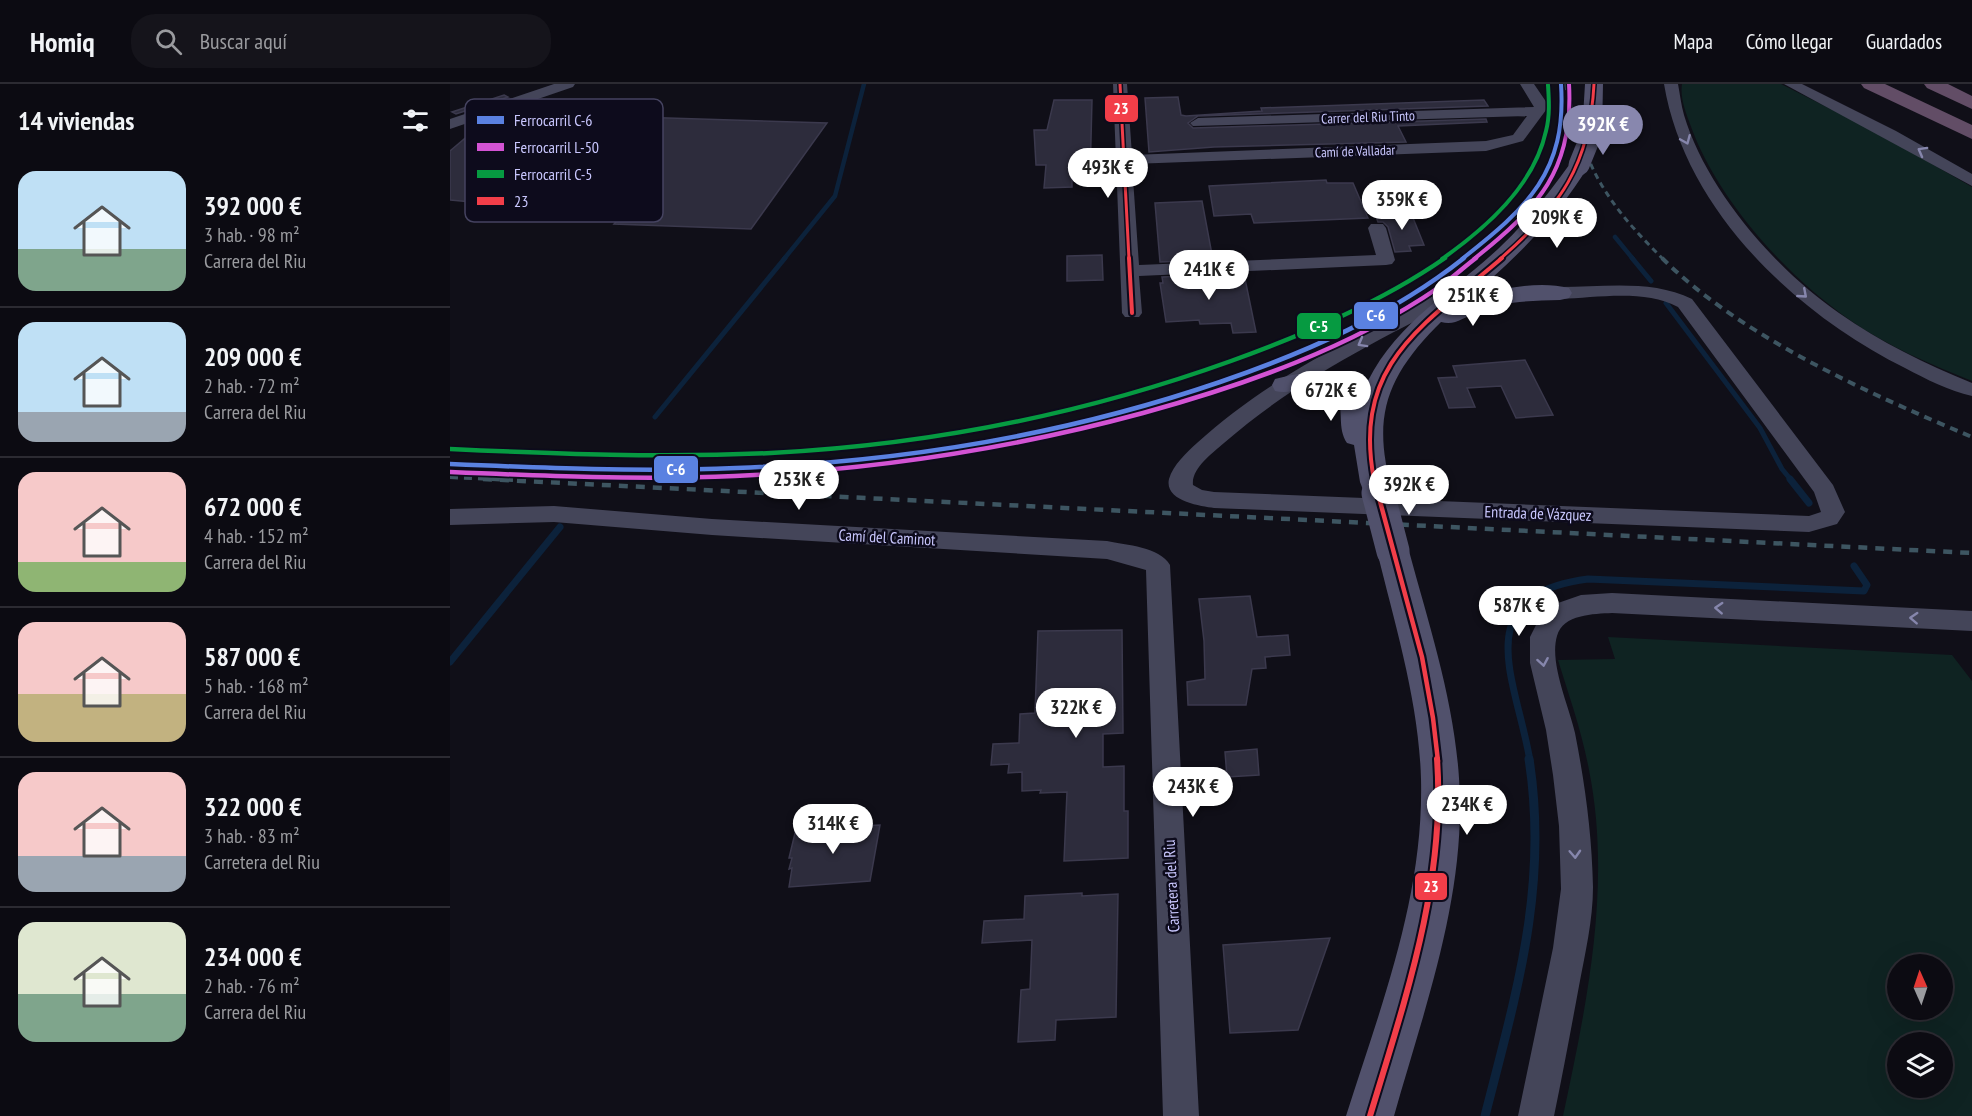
<!DOCTYPE html>
<html lang="es">
<head>
<meta charset="utf-8">
<style>
  :root { --surface:#0c0b12; --page:#15141b; --text:#f1f3f6; --muted:#9a9b9f; --line:#2c2b32; --accent:#8887ae }
  body { margin:0; font-family:"PT Sans Narrow",sans-serif; background:var(--page); color:var(--text); height:100vh; display:flex; flex-direction:column; font-size:22px; white-space:nowrap }
  * { box-sizing:border-box; margin:0 }
  p { font-size:20px; color:var(--muted) }
  .icon { flex:none; width:33px; height:33px; fill:none; stroke:currentColor; stroke-width:2; stroke-linecap:round; stroke-linejoin:round }
  .map { position:relative; flex:1; overflow:hidden }
  .drawer { display:flex; flex-direction:column; background:var(--surface); width:450px }
  .drawer>* { flex:none }
  .needle { width:39px; rotate:357deg }
  .tools { position:absolute; left:1437px; top:870px; display:grid; gap:12px }
  .tools a { display:grid; place-items:center; width:66px; height:66px; border-radius:50%; background:var(--surface); box-shadow:0 6px 24px #0002,0 0 0 2px var(--line); font-size:30px }
  .price { position:absolute; translate:-50% -51px; padding:0 14px; border-radius:21px; background:#fff; color:#222; font-size:20px; line-height:39px; filter:drop-shadow(0 2px 3px #0008) }
  .price::after { content:''; position:absolute; left:50%; top:36px; width:18px; height:14px; margin-left:-9px; background:inherit; clip-path:polygon(0 0,100% 0,50% 100%) }
  .price.current { background:var(--accent); color:#fff }
  ul { padding:0; list-style:none }
  li { display:flex; align-items:center; gap:18px; height:150px; padding:0 18px }
  li+li { border-top:2px solid var(--line) }
  li span { display:grid; place-items:center; flex:none; width:168px; height:120px; border-radius:18px; color:#555 }
  li>.icon { margin-inline-start:auto }
  span .icon { width:72px; height:72px; fill:#fffc; stroke-width:1 }
  li b { font-size:26px }
  h2 { display:flex; justify-content:space-between; align-items:center; height:72px; padding:0 18px; font-size:26px }
  header { display:flex; align-items:center; gap:36px; box-sizing:border-box; height:84px; padding:0 30px; background:var(--surface); border-bottom:2px solid var(--line) }
  header strong { font-size:28px }
  nav { display:flex; gap:33px; margin-inline-start:auto; font-size:21px }
  .search { width:420px; height:54px; background:var(--page); display:flex; align-items:center; gap:15px; box-sizing:border-box; padding:0 21px; border-radius:24px; color:var(--muted); font-size:22px }
  main { display:flex; flex:1; min-height:0 }
  .map>svg:first-child { display:block }
  .green { fill:#0f2322; fill-rule:evenodd }
  .lines { fill:none; stroke-linecap:round; stroke-linejoin:round }
  .stream-far3 { stroke:#0c223b; stroke-width:4.5 }
  .stream-far2 { stroke:#0c223b; stroke-width:5 }
  .stream-far1 { stroke:#0c223b; stroke-width:7 }
  .stream { stroke:#0c223b; stroke-width:9 }
  .building { fill:#2d2c3c; stroke:#3b394d; stroke-width:1.5 }
  .street { fill:#444559; fill-rule:evenodd }
  .secondary { fill:#51516c; fill-rule:evenodd }
  .highway { fill:#624d66; fill-rule:evenodd }
  .rail-far2 { stroke:#3d5561; stroke-width:3; stroke-dasharray:6 4.5; stroke-linecap:butt }
  .rail-far1 { stroke:#3d5561; stroke-width:4; stroke-dasharray:8 6; stroke-linecap:butt }
  .rail { stroke:#3d5561; stroke-width:4.5; stroke-dasharray:9 8; stroke-linecap:butt }
  .secondary-bridge-far1 { stroke:#51516c; stroke-width:21 }
  .secondary-bridge { stroke:#51516c; stroke-width:33 }
  .bus-1-far3-casing { stroke:#0d0b1c; stroke-width:6 }
  .bus-1-far2-casing { stroke:#0d0b1c; stroke-width:8 }
  .bus-1-far1-casing { stroke:#0d0b1c; stroke-width:9 }
  .bus-1-casing { stroke:#0d0b1c; stroke-width:10 }
  .bus-1-far3 { stroke:#f23e49; stroke-width:3 }
  .bus-1-far2 { stroke:#f23e49; stroke-width:4 }
  .bus-1-far1 { stroke:#f23e49; stroke-width:4.5 }
  .bus-1 { stroke:#f23e49; stroke-width:6 }
  .rail-1-far1-casing { stroke:#0d0b1c; stroke-width:7 }
  .rail-1-casing { stroke:#0d0b1c; stroke-width:8 }
  .rail-2-far1-casing { stroke:#0d0b1c; stroke-width:7 }
  .rail-2-casing { stroke:#0d0b1c; stroke-width:8 }
  .rail-3-far1-casing { stroke:#0d0b1c; stroke-width:7 }
  .rail-3-casing { stroke:#0d0b1c; stroke-width:8 }
  .rail-1-far1 { stroke:#5a81e1; stroke-width:4 }
  .rail-1 { stroke:#5a81e1; stroke-width:4.5 }
  .rail-2-far1 { stroke:#d353d3; stroke-width:4 }
  .rail-2 { stroke:#d353d3; stroke-width:4.5 }
  .rail-3-far1 { stroke:#069a41; stroke-width:4 }
  .rail-3 { stroke:#069a41; stroke-width:4.5 }
  .oneway { stroke:#8686ac }
  .labels { text-anchor:middle; stroke-width:5; stroke-linejoin:round; paint-order:stroke }
  .far-street-label { font-size:14px; fill:#c9c7fe; stroke:#0d0b1c }
  .street-label { font-size:16px; fill:#c9c7fe; stroke:#0d0b1c }
  .key { fill:#0d0b1c; stroke:#454360; stroke-width:1.5 }
  .key-label { font-size:16px; fill:#c9c7fe }
  .line-badge { stroke:#0d0b1c; stroke-width:2 }
  .badge-label { font-size:16px; text-anchor:middle; font-weight:bold; fill:#fff }
</style>
</head>
<body>
<header>
<strong>Homiq</strong>
<div class="search"><svg class="icon" aria-label="search" viewBox="0 0 24 24"><circle cx="10" cy="10" r="6"/><path d="M15 15l6 6"/></svg>Buscar aquí</div>
<nav><a>Mapa</a><a>Cómo llegar</a><a>Guardados</a></nav>
</header>
<main>
<section class="drawer">
<h2>14 viviendas<svg class="icon" aria-label="filters" viewBox="0 0 24 24"><path d="M4 7h16M4 17h16"/><circle cx="9" cy="7" r="2"/><circle cx="15" cy="17" r="2"/></svg></h2>
<ul>
<li><span style="background:linear-gradient(#bfe0f5 65%,#7fa58c 0)"><svg class="icon" aria-label="home" viewBox="0 0 24 24"><path d="M3 11l9-7 9 7M6 9v11h12V9"/></svg></span><div><b>392 000 €</b><p>3 hab. · 98 m²</p><p>Carrera del Riu</p></div></li>
<li><span style="background:linear-gradient(#bfe0f5 75%,#9aa5b1 0)"><svg class="icon" aria-label="home" viewBox="0 0 24 24"><path d="M3 11l9-7 9 7M6 9v11h12V9"/></svg></span><div><b>209 000 €</b><p>2 hab. · 72 m²</p><p>Carrera del Riu</p></div></li>
<li><span style="background:linear-gradient(#f6c9c9 75%,#8fb573 0)"><svg class="icon" aria-label="home" viewBox="0 0 24 24"><path d="M3 11l9-7 9 7M6 9v11h12V9"/></svg></span><div><b>672 000 €</b><p>4 hab. · 152 m²</p><p>Carrera del Riu</p></div></li>
<li><span style="background:linear-gradient(#f6c9c9 60%,#c2b280 0)"><svg class="icon" aria-label="home" viewBox="0 0 24 24"><path d="M3 11l9-7 9 7M6 9v11h12V9"/></svg></span><div><b>587 000 €</b><p>5 hab. · 168 m²</p><p>Carrera del Riu</p></div></li>
<li><span style="background:linear-gradient(#f6c9c9 70%,#9aa5b1 0)"><svg class="icon" aria-label="home" viewBox="0 0 24 24"><path d="M3 11l9-7 9 7M6 9v11h12V9"/></svg></span><div><b>322 000 €</b><p>3 hab. · 83 m²</p><p>Carretera del Riu</p></div></li>
<li><span style="background:linear-gradient(#dfe7d0 60%,#7fa58c 0)"><svg class="icon" aria-label="home" viewBox="0 0 24 24"><path d="M3 11l9-7 9 7M6 9v11h12V9"/></svg></span><div><b>234 000 €</b><p>2 hab. · 76 m²</p><p>Carrera del Riu</p></div></li>
</ul>
</section>
<div class="map">
<svg width="1522" height="1032" viewBox="0 0 1522 1032">
  <rect width="100%" height="100%" fill="#100f18"/>
  <path class="green" d="M1232,0H1331L1428,49L1522,103V297C1480,280 1437,262 1400,236C1335,191 1266,114 1240,40C1235,27 1230,13 1232,0Z
    M1158,553L1502,571L1522,597V1032H1113C1137,919 1162,801 1139,686C1132,648 1119,612 1108,576L1165,575ZM1448,880H1492V926H1448ZM1448,958H1492V1004H1448Z"/>
  <g class="lines">
    <path class="stream-far3" d="M1165,153L1183,175
      M334,175L385,112L414,0"/>
    <path class="stream-far2" d="M1182,174L1201,197
      M1216,219L1310,344L1332,385L1341,396
      M205,333L335,174"/>
    <path class="stream-far1" d="M1340,395L1359,419
      M0,578L110,443
      M1080,677C1067,597 1015,511 1138,495L1414,507L1417,501L1404,482"/>
    <path class="stream" d="M1035,1032C1066,910 1099,803 1079,675"/>
  </g>
  <path class="building" d="M54,11L58,13L6,30L2,28Z
    M728,13L731,31L736,32L812,27L811,24L1034,16L1038,22L748,32L738,39L743,44L1036,35L1037,38L948,42L956,58L764,63L699,68L695,14Z
    M604,16H642L640,95L622,96V103L594,104L596,81H586L584,46H597Z
    M75,22L90,30L377,39L301,145L164,140L210,89L119,86L75,123L0,116V67L27,44L21,40Z
    M876,96L877,99H903L918,134L804,139L801,130L764,132L759,102Z
    M752,117L763,176L710,178L705,119Z
    M961,129L974,161L959,162L961,167L945,168L938,143L933,138H928L925,130Z
    M652,171L653,196L617,197V172Z
    M794,190L806,248L783,249L781,239L750,240L749,236L716,238L710,199H713L712,193Z
    M1075,276L1103,331L1066,334L1051,302L1017,304L1025,323L999,324L988,294L1007,293L1003,282Z
    M800,512L807,553L838,551L840,571L815,573L816,584L802,585L796,621H738L737,598L755,595L754,557L749,515Z
    M672,546L673,649L653,650V683L674,682V727H678V774L614,777L617,708L590,709L591,706L572,707V688L558,689L559,680L541,681L543,660L569,659L570,630L585,629L588,547Z
    M807,665L809,691L777,693L775,668Z
    M430,741L420,797L339,803L342,784L339,785L342,774H339L346,745Z
    M632,809V812L668,810L666,933L606,936L605,956L568,958L571,906L580,905L582,856L532,859L534,837L574,835L575,812Z
    M880,854L848,946L780,949L773,861Z"/>
  <g class="lines">
    <path class="street" d="M104,0H125L123,3L0,45V35Z
      M663,0H677L682,71L1036,57L1063,51L1077,32L743,42L740,39L748,34L1084,23L1070,0H1084L1099,22L1073,57L1036,67L682,80L689,181L926,171L918,144L921,140H933L936,144L945,176L942,180L936,181L689,192L692,229L689,233H675L672,229Z
      M1214,0H1228C1230,10 1231,21 1234,31C1256,105 1326,186 1389,229C1430,258 1476,280 1522,299V312C1499,307 1476,295 1455,284C1345,229 1235,126 1214,0Z
      M1334,0H1352L1446,47L1522,90V102Z
      M1013,199L1020,201L1022,205L1020,209C934,253 847,295 774,359C763,369 741,384 743,401L752,406L764,408L1359,432L1371,428L1364,408L1228,223C1194,205 1147,214 1110,215L1103,213L1101,209L1103,205L1110,203C1153,203 1202,195 1242,215L1383,401L1395,428L1387,440L1359,448L764,424C750,422 714,417 719,395C723,381 737,368 747,359C807,304 879,266 951,229C971,219 992,205 1013,199Z
      M104,422L262,435L657,457C676,461 710,463 720,481L749,1032H713L696,486L657,475L262,451L104,438L0,441V425Z
      M1162,509L1522,527V547L1162,529C1144,530 1113,530 1107,552C1099,579 1119,622 1125,649C1135,700 1142,751 1143,803C1143,836 1135,870 1129,902C1121,945 1113,989 1104,1032H1068L1103,864L1111,805L1109,742L1103,691L1096,646L1080,579V553L1090,533L1108,519L1131,511Z"/>
    <path class="secondary" d="M1135,0H1153L1152,49L1149,53H1135L1132,49Z
      M1129,75L1136,77L1139,81C1107,134 1066,174 1019,214C1049,205 1088,196 1119,204L1122,209L1119,214L1110,216C1081,217 1052,217 1026,228C1013,234 1005,242 991,238L986,243C934,296 922,337 943,409L939,416L928,419L917,416L910,398L904,361L897,359C887,344 894,327 887,311C869,295 846,312 825,307L822,301L825,295C854,288 894,279 913,308C939,244 999,210 1048,165C1077,138 1099,109 1122,77Z
      M943,456L954,459L959,467C979,541 1004,616 1009,694C1017,810 975,922 944,1032H896C931,922 974,812 971,695C969,618 945,541 927,467L932,459Z"/>
    <path class="highway" d="M1411,0H1435L1522,41V55L1414,4Z
      M1474,0H1498L1522,12V25L1477,4Z"/>
    <path class="rail-far2" d="M1115,0C1125,34 1133,70 1151,100C1168,129 1190,152 1213,175"/>
    <path class="rail-far1" d="M1212,174C1291,253 1420,310 1522,353
      M0,393L63,396"/>
    <path class="rail" d="M33,395L1522,469"/>
    <path class="secondary-bridge-far1" d="M1129,81L1142,49"/>
    <path class="secondary-bridge" d="M928,409L943,467"/>
    <defs>
      <path id="bus-1-far3" d="M670,0L679,175
        M1050,175C1110,123 1140,81 1144,0"/>
      <path id="bus-1-far2" d="M679,174L682,229
        M924,396C902,279 974,241 1052,174"/>
      <path id="bus-1-far1" d="M924,395L972,573L983,634L988,677"/>
      <path id="bus-1" d="M920,1032C955,916 996,798 987,675"/>
    </defs>
    <use href="#bus-1-far3" class="bus-1-far3-casing"/>
    <use href="#bus-1-far2" class="bus-1-far2-casing"/>
    <use href="#bus-1-far1" class="bus-1-far1-casing"/>
    <use href="#bus-1" class="bus-1-casing"/>
    <use href="#bus-1-far3" class="bus-1-far3"/>
    <use href="#bus-1-far2" class="bus-1-far2"/>
    <use href="#bus-1-far1" class="bus-1-far1"/>
    <use href="#bus-1" class="bus-1"/>
    <defs>
      <path id="rail-1-far1" d="M1012,175C1077,124 1117,88 1111,0"/>
      <path id="rail-1" d="M0,380C95,384 191,388 286,384C449,378 615,351 770,298C857,268 942,231 1014,174"/>
      <path id="rail-2-far1" d="M1024,175C1088,124 1124,86 1119,0"/>
      <path id="rail-2" d="M0,388C95,392 190,396 285,392C422,386 560,365 693,329C795,301 900,264 988,204C1001,195 1014,183 1026,174"/>
      <path id="rail-3-far1" d="M992,175C1036,144 1084,102 1096,47C1100,32 1099,16 1098,1"/>
      <path id="rail-3" d="M0,365C107,370 214,374 321,369C477,361 634,330 781,277C855,250 930,219 995,174"/>
    </defs>
    <use href="#rail-1-far1" class="rail-1-far1-casing"/>
    <use href="#rail-1" class="rail-1-casing"/>
    <use href="#rail-2-far1" class="rail-2-far1-casing"/>
    <use href="#rail-2" class="rail-2-casing"/>
    <use href="#rail-3-far1" class="rail-3-far1-casing"/>
    <use href="#rail-3" class="rail-3-casing"/>
    <use href="#rail-1-far1" class="rail-1-far1"/>
    <use href="#rail-1" class="rail-1"/>
    <use href="#rail-2-far1" class="rail-2-far1"/>
    <use href="#rail-2" class="rail-2"/>
    <use href="#rail-3-far1" class="rail-3-far1"/>
    <use href="#rail-3" class="rail-3"/>
  </g>
  <defs><path id="oneway-chevron" d="M-2-3.5L2.5 0L-2 3.5" fill="none" stroke-width="1.6" stroke-linecap="round" stroke-linejoin="round" transform="scale(1.5)"/></defs>
  <g class="oneway">
    <use href="#oneway-chevron" transform="translate(1236 56) rotate(67)"/>
    <use href="#oneway-chevron" transform="translate(1472 67) rotate(-151)"/>
    <use href="#oneway-chevron" transform="translate(1353 210) rotate(41)"/>
    <use href="#oneway-chevron" transform="translate(912 259) rotate(151)"/>
    <use href="#oneway-chevron" transform="translate(1269 524) rotate(-177)"/>
    <use href="#oneway-chevron" transform="translate(1464 534) rotate(-177)"/>
    <use href="#oneway-chevron" transform="translate(1093 578) rotate(80)"/>
    <use href="#oneway-chevron" transform="translate(1125 770) rotate(87)"/>
  </g>
  <g class="labels">
    <g class="far-street-label">
      <text transform="translate(918 33) rotate(-2)" y="5">Carrer del Riu Tinto</text>
      <text transform="translate(905 67) rotate(-2)" y="5">Camí de Valladar</text>
    </g>
    <g class="street-label">
      <text transform="translate(1088 429) rotate(2)" y="6">Entrada de Vázquez</text>
      <text transform="translate(437 453) rotate(3)" y="6">Camí del Caminot</text>
      <text transform="translate(721 802) rotate(-93)" y="6">Carretera del Riu</text>
    </g>
  </g>
  <rect x="15" y="15" width="198" height="123" rx="9" class="key"/>
  <rect x="27" y="32" width="27" height="8" fill="#5a81e1"/>
  <rect x="27" y="59" width="27" height="8" fill="#d353d3"/>
  <rect x="27" y="86" width="27" height="8" fill="#069a41"/>
  <rect x="27" y="113" width="27" height="8" fill="#f23e49"/>
  <g class="key-label">
    <text x="64" y="42">Ferrocarril C-6</text>
    <text x="64" y="69">Ferrocarril L-50</text>
    <text x="64" y="96">Ferrocarril C-5</text>
    <text x="64" y="123">23</text>
  </g>
  <g class="line-badge">
    <rect x="654" y="10" width="35" height="29" rx="6" fill="#f23e49"/>
    <rect x="903" y="217" width="46" height="29" rx="6" fill="#5a81e1"/>
    <rect x="846" y="228" width="46" height="28" rx="6" fill="#069a41"/>
    <rect x="203" y="371" width="46" height="29" rx="6" fill="#5a81e1"/>
    <rect x="964" y="788" width="34" height="29" rx="6" fill="#f23e49"/>
  </g>
  <g class="badge-label">
    <text x="671" y="30">23</text>
    <text x="926" y="237">C-6</text>
    <text x="869" y="248">C-5</text>
    <text x="226" y="391">C-6</text>
    <text x="981" y="808">23</text>
  </g>
</svg>
<div class="tools">
<a><svg class="needle" viewBox="-14 -14 28 28"><path d="M0-13l5 13h-10z" fill="#e53935"/><path d="M0 13l5-13h-10z" fill="#9a9b9f"/></svg></a>
<a><svg class="icon" aria-label="layers" viewBox="0 0 24 24"><path d="M12 4l9 5-9 5-9-5zM3 14l9 5 9-5"/></svg></a>
</div>
<b class="price current" style="left:1153px;top:72px">392K €</b>
<b class="price" style="left:658px;top:115px">493K €</b>
<b class="price" style="left:952px;top:147px">359K €</b>
<b class="price" style="left:1107px;top:165px">209K €</b>
<b class="price" style="left:759px;top:217px">241K €</b>
<b class="price" style="left:1023px;top:243px">251K €</b>
<b class="price" style="left:881px;top:338px">672K €</b>
<b class="price" style="left:349px;top:427px">253K €</b>
<b class="price" style="left:959px;top:432px">392K €</b>
<b class="price" style="left:1069px;top:553px">587K €</b>
<b class="price" style="left:626px;top:655px">322K €</b>
<b class="price" style="left:743px;top:734px">243K €</b>
<b class="price" style="left:1017px;top:752px">234K €</b>
<b class="price" style="left:383px;top:771px">314K €</b>
</div>
</main>
</body>
</html>
